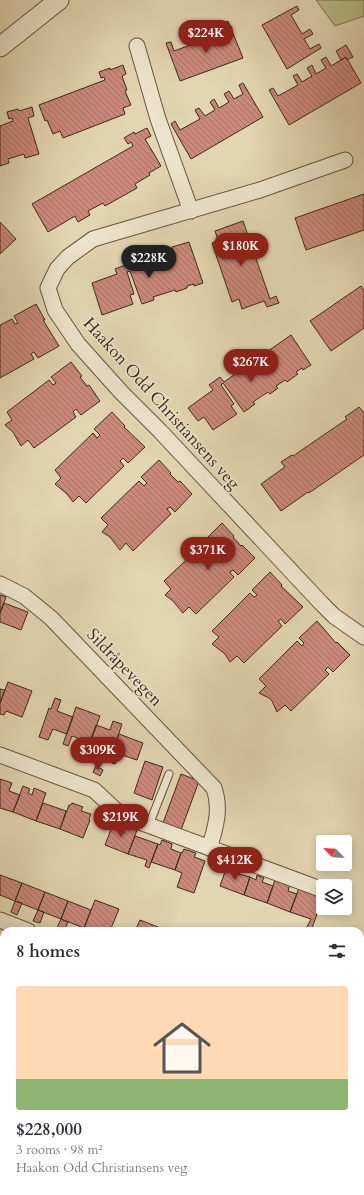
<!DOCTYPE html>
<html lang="en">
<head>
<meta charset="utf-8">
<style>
  :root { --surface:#fff; --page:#f2f2f3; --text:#2b2b33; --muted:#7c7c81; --line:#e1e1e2; --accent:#8f2418 }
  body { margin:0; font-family:Cardo,serif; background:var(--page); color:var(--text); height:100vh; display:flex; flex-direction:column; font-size:15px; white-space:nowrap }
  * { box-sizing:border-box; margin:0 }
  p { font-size:13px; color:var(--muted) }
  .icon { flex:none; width:22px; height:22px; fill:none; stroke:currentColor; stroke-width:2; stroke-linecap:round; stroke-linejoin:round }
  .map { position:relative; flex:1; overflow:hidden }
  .panel { position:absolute; left:0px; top:927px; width:364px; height:268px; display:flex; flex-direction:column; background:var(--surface); border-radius:12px 12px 0 0; box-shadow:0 2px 10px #0003 }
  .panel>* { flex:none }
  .needle { width:26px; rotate:295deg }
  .tools { position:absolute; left:316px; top:835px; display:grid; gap:8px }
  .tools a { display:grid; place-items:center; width:36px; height:36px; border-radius:4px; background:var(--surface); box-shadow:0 2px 10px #0003; font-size:20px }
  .price { position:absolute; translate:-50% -34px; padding:0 9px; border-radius:14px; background:var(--accent); color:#fff; font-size:13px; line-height:26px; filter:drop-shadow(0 1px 2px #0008) }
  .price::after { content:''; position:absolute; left:50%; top:24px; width:12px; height:9px; margin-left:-6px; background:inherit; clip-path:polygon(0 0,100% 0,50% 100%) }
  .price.selected { background:#222; color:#fff }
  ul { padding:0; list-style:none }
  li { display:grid; align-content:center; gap:8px; height:212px; padding:0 16px }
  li+li { border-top:1px solid var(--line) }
  li span { display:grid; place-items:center; height:124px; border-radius:4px; color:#555 }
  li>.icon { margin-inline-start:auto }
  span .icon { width:72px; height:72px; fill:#fffc; stroke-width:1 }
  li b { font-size:17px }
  h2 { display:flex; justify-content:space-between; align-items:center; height:48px; padding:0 16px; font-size:17px }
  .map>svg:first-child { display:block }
  .garden { fill:#b8bc88; stroke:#7a7352 }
  .building { fill:url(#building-back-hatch); stroke:#3b2a1d }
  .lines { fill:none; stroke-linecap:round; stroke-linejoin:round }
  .service-casing { stroke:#655542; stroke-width:9 }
  .minor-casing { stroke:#655542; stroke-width:17 }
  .tertiary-casing { stroke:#655542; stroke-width:21 }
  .service { stroke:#ece4cc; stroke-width:7 }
  .minor { stroke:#ece4cc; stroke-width:15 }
  .tertiary { stroke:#ece4cc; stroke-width:19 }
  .labels { text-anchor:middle; stroke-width:3; stroke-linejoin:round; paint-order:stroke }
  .street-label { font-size:17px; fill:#3b2a1d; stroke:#ece4cc }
</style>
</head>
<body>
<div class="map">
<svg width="364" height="1195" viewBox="0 0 364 1195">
  <defs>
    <pattern id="building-back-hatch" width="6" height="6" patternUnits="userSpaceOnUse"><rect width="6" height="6" fill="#cb897c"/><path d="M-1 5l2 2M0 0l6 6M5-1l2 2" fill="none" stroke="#a67065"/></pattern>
  </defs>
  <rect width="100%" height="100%" fill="#e2d5b1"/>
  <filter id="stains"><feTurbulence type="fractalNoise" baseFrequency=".005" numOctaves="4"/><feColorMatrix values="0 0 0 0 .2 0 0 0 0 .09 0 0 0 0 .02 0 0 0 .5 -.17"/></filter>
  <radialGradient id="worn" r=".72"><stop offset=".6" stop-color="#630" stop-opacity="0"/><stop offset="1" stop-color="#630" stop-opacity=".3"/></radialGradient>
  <path class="garden" d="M316,0H364V16L335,26Z"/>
  <path class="building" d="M297,6L299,10L291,15L302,34L310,29L313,34L304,39L310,49L319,44L321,48L287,69L262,25Z
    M228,21L243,58L180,81L166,43L171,42L174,51L196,43L193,34L197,32L201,41L212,37L209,28L213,26L217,36L227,32L224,23Z
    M346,45L353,57L347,60L346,57L341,60L336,51Z
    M326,57L331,66L346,57L361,83L289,125L269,90L273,88L278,96L298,85L293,76L297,74L302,82L312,76L307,68L312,65L316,74L326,68L321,60Z
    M123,65L126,74L122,76L127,90L125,91L131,105L123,108L125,114L63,138L60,131L53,134L47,120L45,121L39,105L105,80L104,77L101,78L99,72L110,68V70Z
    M243,83L263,117L191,159L171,124L175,121L180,130L200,119L195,110L199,108L205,116L215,110L210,102L214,99L219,108L229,102L224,94L229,91L234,99L243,94L239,85Z
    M32,107L34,116L28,118L39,154L25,158L24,154L8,159L9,163L0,166V126L13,121L12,118L9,119L7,112L18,109L19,111Z
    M147,128L151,136L145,139L161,166L149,173L150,175L135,184L137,188L105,206L103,203L88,211L90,215L78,222L75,216L48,232L32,204L133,146L131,142L128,144L124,138L134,132L135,134Z
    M364,194V230L306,250L295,218Z
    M243,221L270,299L276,296L279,303L267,307L264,301L242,309L239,299L232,302L212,243L218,240L215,231Z
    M0,222L16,239L0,254Z
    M189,242L203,283L194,286V284L187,286V288L176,292L175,290L153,297L154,300L142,304L130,271L127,272L134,294L130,295L133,304L102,315L92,283L117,274L115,269L128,264L129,266L173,250L172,247Z
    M361,286L364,290V328L331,351L310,321Z
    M36,304L45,320H43L59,346L38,358L34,352L31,354L34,359L0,378V325L12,319L15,324L18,323L14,316Z
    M291,335L311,365L303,370L302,368L296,372L298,374L287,382L285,380L276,386L278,388L270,394L268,392L253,402L255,404L244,412L223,383L221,385L234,404L231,406L237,414L213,430L204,417L198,421L188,408L213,390L209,385L220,377L224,382Z
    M71,362L82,376L80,377L87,386L89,385L100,401L81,415L76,409L73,412L76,417L34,448L28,440L21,446L13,432L5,425L12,420L7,412L49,380L53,385L56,383L51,377Z
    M359,407L364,413V455L309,493L308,492L281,511L261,484L285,467L281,462L292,455L293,456L347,419L345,417Z
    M112,412L125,426L124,427L145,447L128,463L123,458L120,461L124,466L86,503L79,496L73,502L67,494L55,484L61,478L55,470L93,433L97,438L100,435L94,429Z
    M159,460L171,473L170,474L178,482L180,481L192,494L175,512L170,507L167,509L171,514L133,551L126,543L120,550L110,537L102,532L108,525L101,518L139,481L144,486L147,483L141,477Z
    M222,523L234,536L233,537L241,546L242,545L255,558L238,575L233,570L231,571L230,573L234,577L196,614L189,607L183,613L173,601L165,595L171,589L164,581L202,545L206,549L209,546L204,541Z
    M270,572L282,585L281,586L303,607L285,624L281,619L278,621L282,626L244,663L237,656L230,662L225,654L212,644L219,637L212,631L250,593L254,597L256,596L257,595L252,590Z
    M0,595L6,597L0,613Z
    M4,603L28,612L21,630L0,622V613Z
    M317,621L336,643L337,642L350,655L333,672L328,667L325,670L329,674L291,711L285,705L277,712L272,701L269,698L259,693L266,686L259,679L297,641L302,646L304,643L299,638Z
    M8,682L32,691L22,717L6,711L4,715L0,714V703Z
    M0,689L5,690L0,703Z
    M55,698L61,700L57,711L73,717L67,734L53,729L48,740L39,737L49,708L51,709Z
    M76,707L100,716L90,743L72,736L68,746L63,744Z
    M113,721L122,724L113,751L97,746L93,758L85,755L96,725L110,730Z
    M119,734L143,743L137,760L119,754L115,764L109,762Z
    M145,761L163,767L152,800L134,793Z
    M96,766L103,770L100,776L93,772Z
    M181,774L199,781L181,830L163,823Z
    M0,779L12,783L9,791L20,795L13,812L0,808Z
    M23,786L30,789L28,793L32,795L34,788L46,793L36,821L13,812Z
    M43,803L66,811L60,829L36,821Z
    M72,803L83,807L81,811L91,814L89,819L90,820L83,838L60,829L69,805H71Z
    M114,822L137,830L128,854L105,845Z
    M135,836L158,844L149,868L145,866L147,860L128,854Z
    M162,840L172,844L171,849L181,853L175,870L151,862L158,844L160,845Z
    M184,849L196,853L194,857L205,861L194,893L177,887L182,873L175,870L181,853H182Z
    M234,867L240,869L239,874L250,877L244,895L220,886L226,869L232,871Z
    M0,875L22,883L15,901L0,895Z
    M257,875L264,878L262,882L273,886L267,903L244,895L250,877L256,880Z
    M275,880L290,885L288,891L297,894L290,912L267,903Z
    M22,883L45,892L38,910L15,901Z
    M299,888L323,897L311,931H305L311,919L290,912Z
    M45,892L68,901L61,919L38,910Z
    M95,900L119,909L110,931H92L84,928Z
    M15,901L22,903L17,915L11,912Z
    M68,901L91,910L84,928L61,919Z
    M38,910L44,912L40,923L33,921Z
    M61,919L68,922L64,931L56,930Z
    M140,920L163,929L162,931H135Z
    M360,1007L364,1009V1025L360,1035Z
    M364,1025V1040L360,1038Z
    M0,1068L4,1069V1076L1,1087Z
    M360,1073L364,1074V1104L362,1110H360Z
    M4,1076V1088L1,1087Z
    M1,1144L4,1145L3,1176H0Z
    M91,1191H101L100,1195H90Z
    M117,1191H142L140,1195L125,1192L124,1195L116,1194Z
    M142,1191H167V1195H140Z
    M167,1191H192L191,1195H167Z
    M192,1191H218L217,1195H191Z
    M218,1191H243L242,1195H217Z
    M243,1191H252L268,1194L242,1195Z"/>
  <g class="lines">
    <defs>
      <path id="service" d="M149,825L169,774"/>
      <path id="minor" d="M137,46L158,119L191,211
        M345,160L260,190L93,239L68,257L57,269L48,288L55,310L78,344L121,392L160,431L321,603L334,616L364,637
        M0,584L24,596L51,618L214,788C221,808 216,828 209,848
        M0,755L94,790L121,815L323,890
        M0,920L28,931
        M0,1038L4,1039
        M360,1063L364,1064
        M360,1121H364"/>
      <path id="tertiary" d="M0,47L59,0"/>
    </defs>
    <use href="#service" class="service-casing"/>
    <use href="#minor" class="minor-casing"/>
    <use href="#tertiary" class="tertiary-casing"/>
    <use href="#service" class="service"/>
    <use href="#minor" class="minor"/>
    <use href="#tertiary" class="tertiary"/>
  </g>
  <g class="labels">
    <g class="street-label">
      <text transform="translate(162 403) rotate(48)" y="6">Haakon Odd Christiansens veg</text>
      <text transform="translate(125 667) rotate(46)" y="6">Sildråpevegen</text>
    </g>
  </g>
  <rect width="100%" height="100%" filter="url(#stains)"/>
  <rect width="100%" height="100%" fill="url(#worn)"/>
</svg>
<div class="tools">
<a><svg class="needle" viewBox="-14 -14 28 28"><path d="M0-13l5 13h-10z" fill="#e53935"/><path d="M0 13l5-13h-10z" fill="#7c7c81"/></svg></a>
<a><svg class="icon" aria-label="layers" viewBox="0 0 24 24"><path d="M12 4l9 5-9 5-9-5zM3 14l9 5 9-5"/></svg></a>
</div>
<b class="price" style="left:206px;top:54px">$224K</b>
<b class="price" style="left:241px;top:267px">$180K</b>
<b class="price selected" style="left:149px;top:279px">$228K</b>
<b class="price" style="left:251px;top:383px">$267K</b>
<b class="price" style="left:208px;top:571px">$371K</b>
<b class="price" style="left:98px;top:771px">$309K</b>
<b class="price" style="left:121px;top:838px">$219K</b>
<b class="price" style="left:235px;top:881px">$412K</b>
<section class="panel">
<h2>8 homes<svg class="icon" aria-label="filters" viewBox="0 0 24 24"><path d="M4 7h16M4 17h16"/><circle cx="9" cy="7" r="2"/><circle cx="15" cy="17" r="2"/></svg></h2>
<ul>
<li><span style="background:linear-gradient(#ffd9b3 75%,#8fb573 0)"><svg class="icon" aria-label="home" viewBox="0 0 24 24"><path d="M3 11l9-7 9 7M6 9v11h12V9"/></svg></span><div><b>$228,000</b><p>3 rooms · 98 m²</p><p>Haakon Odd Christiansens veg</p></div></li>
</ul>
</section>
</div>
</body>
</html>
